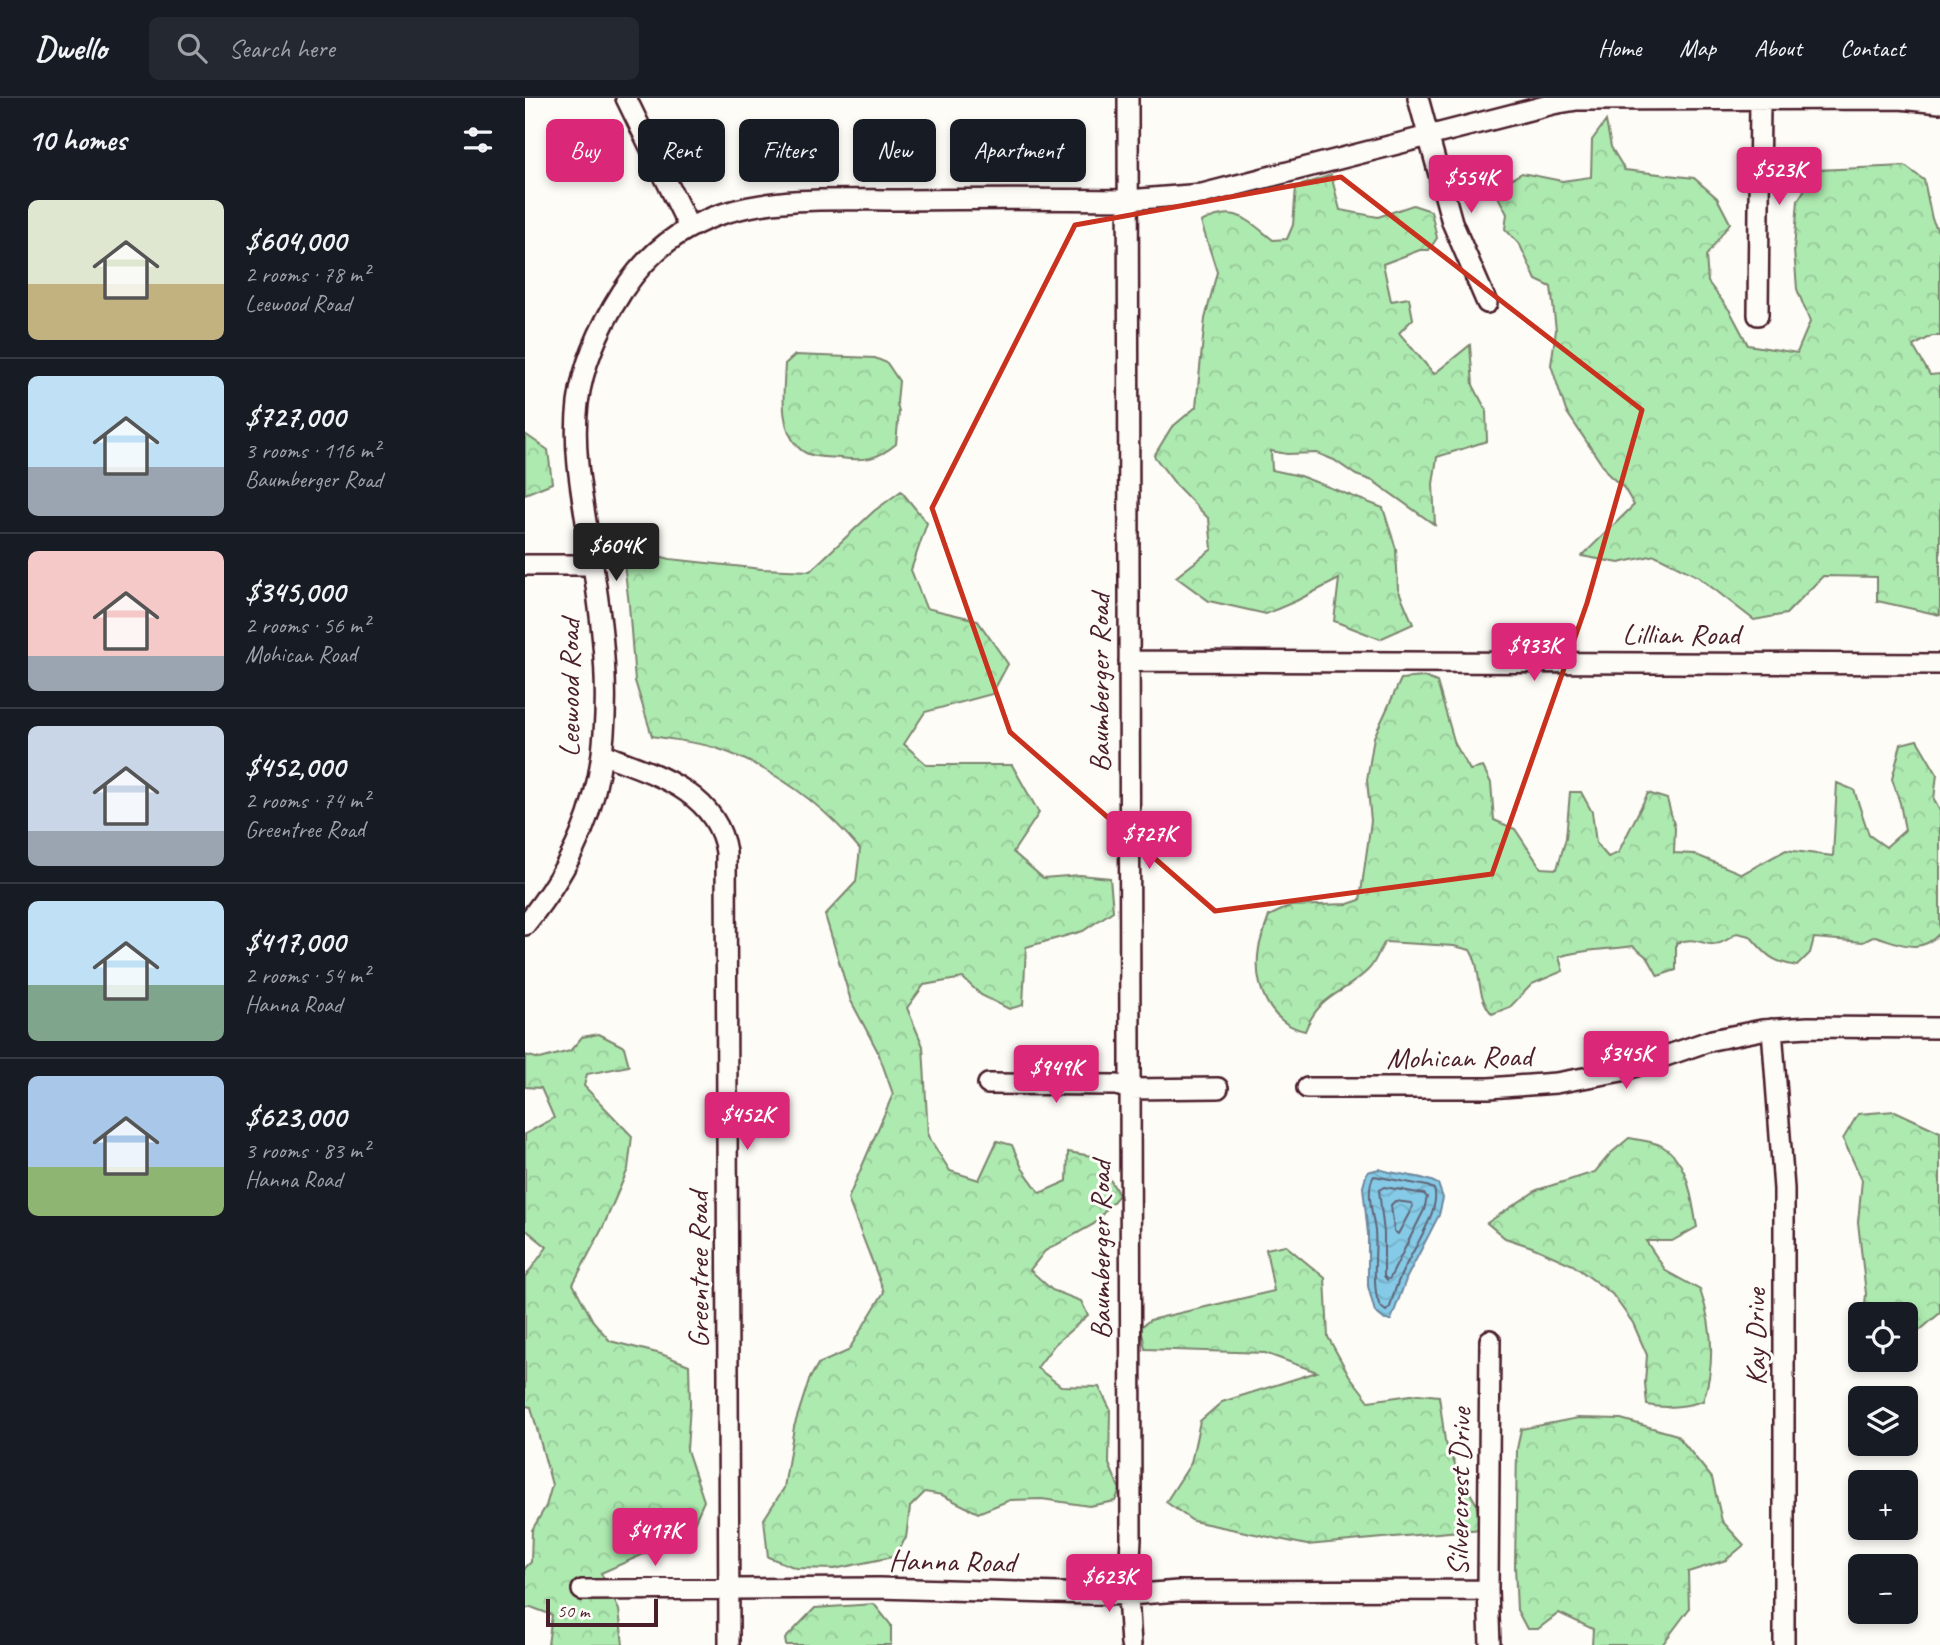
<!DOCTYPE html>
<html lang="en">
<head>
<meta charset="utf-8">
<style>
  :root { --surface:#171b24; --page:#242831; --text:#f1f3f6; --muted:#9ea1a6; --line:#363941; --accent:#db2777 }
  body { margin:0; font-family:Caveat,sans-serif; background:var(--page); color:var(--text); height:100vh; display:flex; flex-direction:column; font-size:26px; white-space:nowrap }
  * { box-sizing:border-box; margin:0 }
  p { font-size:23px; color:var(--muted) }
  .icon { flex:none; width:38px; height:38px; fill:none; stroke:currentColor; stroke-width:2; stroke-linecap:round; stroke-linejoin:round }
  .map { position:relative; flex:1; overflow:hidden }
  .side { display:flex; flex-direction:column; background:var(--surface); width:525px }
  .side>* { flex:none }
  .hud { position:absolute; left:21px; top:21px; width:665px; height:63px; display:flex; gap:14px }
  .tools { position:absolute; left:1323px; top:1204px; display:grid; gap:14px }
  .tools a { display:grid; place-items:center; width:70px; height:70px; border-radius:10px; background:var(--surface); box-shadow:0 4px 10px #0003; font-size:35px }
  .scale { position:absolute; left:21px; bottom:18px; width:112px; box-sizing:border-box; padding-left:7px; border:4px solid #4a1f2b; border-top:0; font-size:19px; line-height:24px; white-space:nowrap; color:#4a1f2b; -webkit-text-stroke:5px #fdfcf7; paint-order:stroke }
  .price { position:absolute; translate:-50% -60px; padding:0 16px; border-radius:7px; background:var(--accent); color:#fff; font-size:23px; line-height:46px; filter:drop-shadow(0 2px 4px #0008) }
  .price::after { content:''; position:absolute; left:50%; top:42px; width:21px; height:16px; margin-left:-10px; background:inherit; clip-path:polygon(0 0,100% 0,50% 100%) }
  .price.current { background:#222; color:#fff }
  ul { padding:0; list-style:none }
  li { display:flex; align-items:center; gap:21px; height:175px; padding:0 28px }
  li+li { border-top:2px solid var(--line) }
  li span { display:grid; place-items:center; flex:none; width:196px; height:140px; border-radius:10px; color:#555 }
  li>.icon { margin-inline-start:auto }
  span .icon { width:84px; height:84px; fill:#fffc; stroke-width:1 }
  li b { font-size:30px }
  h2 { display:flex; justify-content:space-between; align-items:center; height:84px; padding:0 28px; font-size:30px }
  .pill { padding:0 24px; border-radius:10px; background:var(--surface); box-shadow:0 4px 10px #0003; font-size:24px; line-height:63px }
  .pill.current { background:var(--accent); color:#fff }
  header { display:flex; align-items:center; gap:42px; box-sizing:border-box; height:98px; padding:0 35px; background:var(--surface); border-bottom:2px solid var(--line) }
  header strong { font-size:33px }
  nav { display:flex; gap:38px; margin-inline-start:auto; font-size:24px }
  .search { width:490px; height:63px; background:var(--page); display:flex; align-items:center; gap:18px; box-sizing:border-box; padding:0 24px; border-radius:10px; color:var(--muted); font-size:26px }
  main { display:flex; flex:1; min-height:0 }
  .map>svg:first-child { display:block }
  .forest { fill:url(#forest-crowns); stroke:#7c846e; stroke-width:2 }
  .water { fill:url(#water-waves); stroke:#6d869c; stroke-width:2 }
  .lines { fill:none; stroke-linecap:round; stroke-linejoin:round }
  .shore { stroke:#626476; stroke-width:2 }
  .minor-casing { stroke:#4a1f2b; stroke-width:24 }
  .minor { stroke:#fdfcf7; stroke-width:19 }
  .marked { fill:none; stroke:#c8321e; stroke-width:5; stroke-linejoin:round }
  .labels { text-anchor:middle; stroke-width:6; stroke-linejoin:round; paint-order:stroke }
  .street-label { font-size:30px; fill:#4a1f2b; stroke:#fdfcf7 }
</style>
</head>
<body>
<header>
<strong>Dwello</strong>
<div class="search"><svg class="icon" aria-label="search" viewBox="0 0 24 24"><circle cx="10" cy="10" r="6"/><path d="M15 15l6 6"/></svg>Search here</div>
<nav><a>Home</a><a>Map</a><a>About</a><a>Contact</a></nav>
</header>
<main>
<section class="side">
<h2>10 homes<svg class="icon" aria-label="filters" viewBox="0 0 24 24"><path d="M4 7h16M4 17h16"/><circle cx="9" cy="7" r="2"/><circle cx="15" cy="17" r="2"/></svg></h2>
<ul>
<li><span style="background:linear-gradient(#dfe7d0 60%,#c2b280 0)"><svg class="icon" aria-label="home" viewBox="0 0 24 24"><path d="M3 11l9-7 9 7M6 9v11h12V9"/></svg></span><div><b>$604,000</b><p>2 rooms · 78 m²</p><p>Leewood Road</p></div></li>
<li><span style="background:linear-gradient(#bfe0f5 65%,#9aa5b1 0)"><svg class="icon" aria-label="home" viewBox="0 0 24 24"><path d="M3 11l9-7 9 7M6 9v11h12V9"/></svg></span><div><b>$727,000</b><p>3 rooms · 116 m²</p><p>Baumberger Road</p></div></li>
<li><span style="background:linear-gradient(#f6c9c9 75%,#9aa5b1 0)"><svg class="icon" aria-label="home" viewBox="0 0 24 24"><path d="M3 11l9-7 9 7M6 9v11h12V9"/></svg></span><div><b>$345,000</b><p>2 rooms · 56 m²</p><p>Mohican Road</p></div></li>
<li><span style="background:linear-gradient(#c9d6e8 75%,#9aa5b1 0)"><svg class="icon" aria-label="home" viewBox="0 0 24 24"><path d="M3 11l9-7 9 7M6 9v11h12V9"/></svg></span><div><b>$452,000</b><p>2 rooms · 74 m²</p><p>Greentree Road</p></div></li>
<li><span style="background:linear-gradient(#bfe0f5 60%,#7fa58c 0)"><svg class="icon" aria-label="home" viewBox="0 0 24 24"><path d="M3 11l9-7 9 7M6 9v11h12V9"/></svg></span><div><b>$417,000</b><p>2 rooms · 54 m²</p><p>Hanna Road</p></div></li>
<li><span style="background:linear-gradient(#a9c7e8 65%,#8fb573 0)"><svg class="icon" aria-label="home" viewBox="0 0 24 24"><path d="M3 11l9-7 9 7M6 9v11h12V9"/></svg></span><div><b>$623,000</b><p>3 rooms · 83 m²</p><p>Hanna Road</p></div></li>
</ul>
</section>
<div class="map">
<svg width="1415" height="1547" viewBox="0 0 1415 1547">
  <defs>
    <pattern id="forest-crowns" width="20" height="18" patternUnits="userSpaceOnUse" patternTransform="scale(1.75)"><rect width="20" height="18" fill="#adeab0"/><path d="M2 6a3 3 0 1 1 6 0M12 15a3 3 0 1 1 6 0" fill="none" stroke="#96c898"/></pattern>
    <pattern id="water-waves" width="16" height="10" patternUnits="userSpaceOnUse" patternTransform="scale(1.75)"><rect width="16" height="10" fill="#85cbe7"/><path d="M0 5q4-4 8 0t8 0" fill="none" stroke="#74aec6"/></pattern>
  </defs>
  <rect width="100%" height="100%" fill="#fdfcf7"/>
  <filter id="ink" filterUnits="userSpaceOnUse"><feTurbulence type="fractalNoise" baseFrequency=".0143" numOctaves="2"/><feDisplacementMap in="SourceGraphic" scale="14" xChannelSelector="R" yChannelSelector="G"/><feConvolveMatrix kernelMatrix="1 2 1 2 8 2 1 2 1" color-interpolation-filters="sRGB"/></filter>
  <g filter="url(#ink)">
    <path class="forest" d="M1081,23L1086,49L1100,72L1169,80L1192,100L1205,125L1181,158L1183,184L1205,213L1223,247L1272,255L1285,224L1272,191L1269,152L1273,102L1292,72L1380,68L1399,82L1407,121L1415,137V238H1407L1388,248L1405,277L1415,276V517L1352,503V479L1298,478L1261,516L1229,522L1172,478L1130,457L1094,465L1057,458L1109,407L1099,390L1084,377L1041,313L1026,267L1031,232L1026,189L1011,182L995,147L980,131L982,116L969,91L997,75L1037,83L1066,79L1067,42Z
      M806,77L815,112L853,119L888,107L906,113L912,140L904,152H895L858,166L866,203L884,200L888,221L874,235L909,276L945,247L948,287L961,312L962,343L912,359L908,386L910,427L848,383L831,377L809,362L792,355L762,356L746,353L747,372L775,378L858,410L871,451L873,491L888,526L855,541L809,523L814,481L771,503L741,516L684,503L651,479L687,451L684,421L652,388L629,358L646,330L671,309L680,221L692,174L676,124C711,107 720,120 748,142L762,141L768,127L771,89Z
      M270,257L350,260L362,265L374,283L372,305L374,314L371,346C352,362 339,363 315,360C303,359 283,360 274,350C253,329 259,292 260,266Z
      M0,336L23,352L27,385L0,396Z
      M376,393L402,425L386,472L401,510L452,522L483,566L467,596L400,614L379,646L402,667H487L514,715L488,754L518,780L555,777L585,780L588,813L558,833L501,849L498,907L484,911L456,897L438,880L399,887L382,910L398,948L403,1038L425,1073L454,1082L472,1043L487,1047L497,1070L515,1095L542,1083L543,1054L572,1059L594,1097L569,1126L520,1153L505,1172L527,1192L556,1203L563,1217L530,1246L512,1270L536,1288L574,1289L585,1311L584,1366L595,1392L590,1403L564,1408L517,1401L485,1402L453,1415L417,1397L400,1394L385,1409L381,1440L367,1459L309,1471L271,1470L243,1459L239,1421L259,1390L269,1329L284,1282L293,1266L323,1253L359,1194L323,1101L368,996L353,954L326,903L300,817L331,784L335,751C296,705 249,670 191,650C171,644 148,642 127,638L110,583L104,507L97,448L145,461L237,471L285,473L349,413Z
      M899,579L912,584L930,646L945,672L958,669L966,685L969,722L990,731L1016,770L1032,771L1041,740L1045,694H1056L1067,714L1071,745L1083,759L1093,755L1123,695L1142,701L1150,730L1149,755L1169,756L1217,776L1261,752L1308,758L1312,685L1329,692L1344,737L1361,749L1380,732L1375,705L1367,681L1376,646L1392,642L1412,676L1409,702L1415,713V835C1394,858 1375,845 1350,838L1338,844L1289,840L1285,855L1272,868C1247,864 1241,857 1225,838L1212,835C1180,860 1180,834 1151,845V872L1133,878L1123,860L1108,848C1085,852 1055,851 1034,859L1038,873L1007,886L985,909L967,916C949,895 958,871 945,852L929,848L860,844C854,852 850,866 843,872C818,897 795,895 780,933C743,925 728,886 734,850C736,839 741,828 744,818L765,808L823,806L835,802L846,723L842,682L849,639L876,581Z
      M74,936L99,949L104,968L62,976L59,988L107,1038L103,1071L78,1129L48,1186L68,1223L85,1243L136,1256L164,1267L165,1306L162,1352L179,1403L164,1436L76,1475L94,1512L98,1547H23L27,1517L6,1509L0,1511V1470L6,1464L7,1432L21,1408L27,1387L6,1309L0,1308V1179L22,1149L0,1131V1036L29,1020L16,990L0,989V957L15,961L45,953L57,939Z
      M1370,1013L1415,1034V1215L1381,1244V1216H1339L1341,1196L1333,1124L1337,1082L1318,1041L1333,1016Z
      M1104,1040C1114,1042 1128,1043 1137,1048C1165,1064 1166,1101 1172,1129L1147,1143H1121L1141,1173L1175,1192C1188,1229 1191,1265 1178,1303C1159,1309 1142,1311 1122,1307L1120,1285L1122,1257L1108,1225L1087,1196L1048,1167L1007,1149L980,1140L962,1125L1012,1092L1070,1074L1085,1056Z
      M760,1147L800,1180L803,1239L824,1277L844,1303L893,1296L914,1298L920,1343L934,1376L951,1405L956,1431L782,1447L668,1423L641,1404L666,1365L675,1323L697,1304L792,1274L740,1255L620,1251L616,1229L625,1222L749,1193L741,1151Z
      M1053,1320L1096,1321L1152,1337L1187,1380L1197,1423L1219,1447L1201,1462L1163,1474L1164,1511L1137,1547H1067L1068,1531L1034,1515L1013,1531H1002L992,1512L990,1468L992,1351L996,1331Z
      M349,1506L366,1527V1547H261L260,1541L290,1510Z"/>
    <path class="water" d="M854,1071C873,1078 895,1076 913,1086L918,1100L914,1117L882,1179L866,1222H860L850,1214L843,1188V1136L838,1089L842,1074Z"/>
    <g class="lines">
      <path class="shore" d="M849,1078L902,1088L909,1091C917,1111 884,1158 876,1177C871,1188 868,1198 865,1209L861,1213C855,1209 854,1206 852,1200C847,1178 852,1155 850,1133C848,1117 840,1091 849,1078Z
        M859,1089L899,1096L902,1099L899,1112L865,1180L862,1182L859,1178V1135L854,1092Z
        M870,1103L886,1105L888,1108L873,1136L869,1133L866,1107Z"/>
      <defs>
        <path id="minor" d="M101,0L164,129
          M603,0L606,1441L603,1497L606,1547
          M893,0L927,124L962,205
          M1233,217L1235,1
          M0,467H68
          M604,563L1415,566
          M77,656C127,675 192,693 201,754L204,1547
          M0,827C47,769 74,710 79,635C84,574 75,510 65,449C58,402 47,353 53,305C58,266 76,227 97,194C122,156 156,128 200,115C256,98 316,102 374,102C450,101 526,101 603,102L677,96L1028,6L1052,2L1374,1L1415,5
          M1247,931L1259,1091V1547
          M463,986L592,987L604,991L693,990
          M782,990H964L1031,985L1097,973L1187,942L1237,932L1283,929L1415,930
          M57,1492L354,1490L603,1497L653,1493L963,1492
          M965,1547L963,1492L965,1242"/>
      </defs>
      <use href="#minor" class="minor-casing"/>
      <use href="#minor" class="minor"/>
    </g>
  </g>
  <path class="marked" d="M816,79L1117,312L1062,505L967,776L690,813L485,634L407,410L550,127Z"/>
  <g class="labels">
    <g class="street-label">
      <text x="1156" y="546">Lillian Road</text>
      <text transform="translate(574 585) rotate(-90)" y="10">Baumberger Road</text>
      <text transform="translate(44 590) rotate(-90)" y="10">Leewood Road</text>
      <text transform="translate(934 959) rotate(-1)" y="10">Mohican Road</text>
      <text transform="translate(575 1152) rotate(-90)" y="10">Baumberger Road</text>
      <text transform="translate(173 1172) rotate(-90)" y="10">Greentree Road</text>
      <text transform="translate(1230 1239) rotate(-90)" y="10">Kay Drive</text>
      <text transform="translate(934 1394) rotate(-89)" y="10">Silvercrest Drive</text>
      <text transform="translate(427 1463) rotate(1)" y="10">Hanna Road</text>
    </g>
  </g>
</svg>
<div class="tools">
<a><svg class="icon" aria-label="locate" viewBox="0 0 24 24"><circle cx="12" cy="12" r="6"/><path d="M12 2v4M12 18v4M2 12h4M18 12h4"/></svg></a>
<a><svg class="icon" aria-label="layers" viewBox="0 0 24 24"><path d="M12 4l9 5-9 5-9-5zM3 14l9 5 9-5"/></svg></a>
<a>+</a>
<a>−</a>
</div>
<div class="scale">50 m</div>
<b class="price" style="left:1254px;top:109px">$523K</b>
<b class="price" style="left:946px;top:117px">$554K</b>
<b class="price current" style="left:91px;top:485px">$604K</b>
<b class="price" style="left:1009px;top:585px">$933K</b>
<b class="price" style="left:624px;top:773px">$727K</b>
<b class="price" style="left:1101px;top:993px">$345K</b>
<b class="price" style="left:531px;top:1007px">$949K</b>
<b class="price" style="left:222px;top:1054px">$452K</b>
<b class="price" style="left:130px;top:1470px">$417K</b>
<b class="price" style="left:584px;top:1516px">$623K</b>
<div class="hud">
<a class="pill current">Buy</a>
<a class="pill">Rent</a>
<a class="pill">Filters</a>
<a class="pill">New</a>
<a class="pill">Apartment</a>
</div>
</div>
</main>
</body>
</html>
